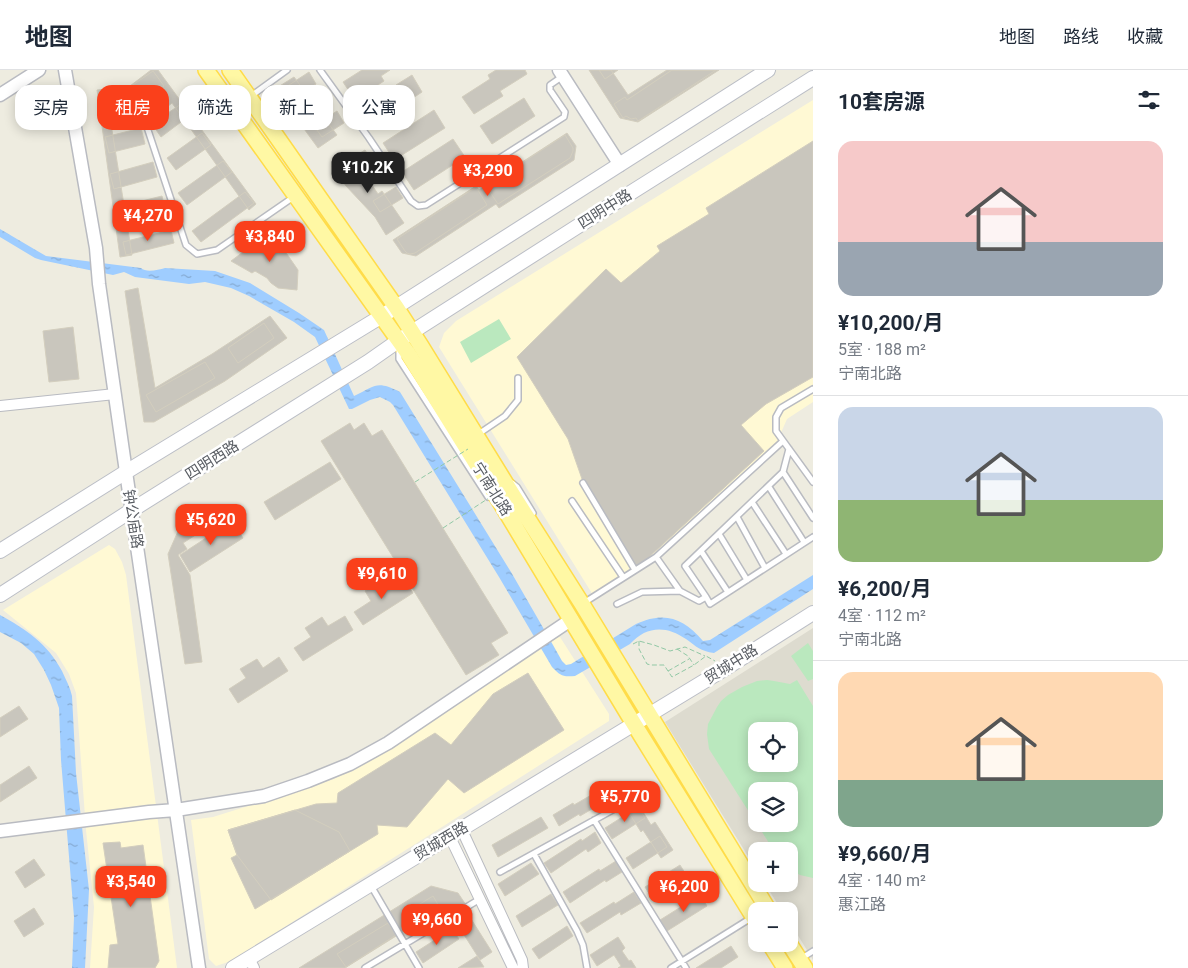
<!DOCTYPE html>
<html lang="zh">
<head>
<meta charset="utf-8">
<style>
  :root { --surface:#fff; --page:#f6f6f7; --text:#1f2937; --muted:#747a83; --line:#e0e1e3; --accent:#fa401b }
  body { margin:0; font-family:Roboto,"Noto Sans SC",sans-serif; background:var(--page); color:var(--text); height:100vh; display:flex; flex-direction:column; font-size:19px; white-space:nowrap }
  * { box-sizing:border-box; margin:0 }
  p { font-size:16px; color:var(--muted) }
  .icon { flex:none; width:28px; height:28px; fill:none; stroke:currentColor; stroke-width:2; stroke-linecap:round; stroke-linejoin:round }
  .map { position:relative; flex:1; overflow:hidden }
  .sheet { display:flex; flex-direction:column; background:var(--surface); width:375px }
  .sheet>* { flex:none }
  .top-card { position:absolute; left:15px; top:15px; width:475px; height:45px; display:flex; gap:10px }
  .controls { position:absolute; left:748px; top:652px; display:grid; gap:10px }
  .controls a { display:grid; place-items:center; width:50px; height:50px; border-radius:10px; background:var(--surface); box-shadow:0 2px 12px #0003; font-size:25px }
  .price { position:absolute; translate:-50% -42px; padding:0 11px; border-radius:10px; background:var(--accent); color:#fff; font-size:16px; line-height:32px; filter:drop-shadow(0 1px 2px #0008) }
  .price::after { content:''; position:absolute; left:50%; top:30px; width:15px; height:11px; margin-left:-8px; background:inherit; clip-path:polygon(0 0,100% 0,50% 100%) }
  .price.active { background:#222; color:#fff }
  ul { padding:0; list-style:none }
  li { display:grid; align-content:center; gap:10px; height:265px; padding:0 25px }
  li+li { border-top:1px solid var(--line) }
  li span { display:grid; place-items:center; height:155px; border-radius:15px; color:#555 }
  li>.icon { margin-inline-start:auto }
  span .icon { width:90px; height:90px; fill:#fffc; stroke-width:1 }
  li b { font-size:21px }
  h2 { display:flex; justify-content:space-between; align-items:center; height:60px; padding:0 25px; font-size:21px }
  .chip { padding:0 18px; border-radius:15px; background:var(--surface); box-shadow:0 2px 12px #0003; font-size:18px; line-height:45px }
  .chip.active { background:var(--accent); color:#fff }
  header { display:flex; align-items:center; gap:30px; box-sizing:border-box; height:70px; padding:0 25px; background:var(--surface); border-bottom:1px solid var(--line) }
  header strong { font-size:24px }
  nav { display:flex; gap:28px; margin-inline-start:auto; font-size:18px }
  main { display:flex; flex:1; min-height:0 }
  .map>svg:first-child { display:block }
  .commercial { fill:#fff9d4 }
  .education { fill:#dddbcf; fill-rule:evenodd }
  .pitch { fill:#bae8be; fill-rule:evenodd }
  .water { fill:url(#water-ripples) }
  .building { fill:#c9c6bd; stroke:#d3cebe }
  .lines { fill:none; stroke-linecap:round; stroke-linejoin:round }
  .service-casing { stroke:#b9bbc1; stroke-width:8 }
  .minor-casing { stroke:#b9bbc1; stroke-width:12 }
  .tertiary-casing { stroke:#b9bbc1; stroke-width:15 }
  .secondary-casing { stroke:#bbbec6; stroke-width:16 }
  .primary-casing { stroke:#ffdc49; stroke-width:18 }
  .path { stroke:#91c8a5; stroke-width:1; stroke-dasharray:5 2.5; stroke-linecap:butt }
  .service { stroke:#fff; stroke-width:5 }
  .minor { stroke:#fff; stroke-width:10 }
  .tertiary { stroke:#fff; stroke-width:12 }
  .secondary { stroke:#fff; stroke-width:14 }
  .primary { stroke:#fff8a4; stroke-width:15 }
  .path-bridge { stroke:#91c8a5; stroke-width:1; stroke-dasharray:5 2.5; stroke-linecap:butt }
  .labels { text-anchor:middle; stroke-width:5; stroke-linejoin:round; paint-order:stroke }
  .street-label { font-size:15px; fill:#595d63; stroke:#fff }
</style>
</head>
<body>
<header>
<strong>地图</strong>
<nav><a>地图</a><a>路线</a><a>收藏</a></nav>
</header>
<main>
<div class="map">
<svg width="813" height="898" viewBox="0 0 813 898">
  <defs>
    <pattern id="water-ripples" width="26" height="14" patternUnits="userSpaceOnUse" patternTransform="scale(1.25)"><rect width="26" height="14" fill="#9fcdff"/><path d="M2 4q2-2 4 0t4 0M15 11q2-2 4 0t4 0" fill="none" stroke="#85aad2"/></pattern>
  </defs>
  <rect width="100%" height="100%" fill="#eeece0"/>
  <path class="commercial" d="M813,30V332L787,349L777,372L645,492L593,525L439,277L444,263L456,251Z
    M109,475L115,479L122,492L126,505L177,898H90L94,837L86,760L76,623L69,604L56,583L3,540Z
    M560,567L609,644V651L231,891L216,896L209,889L191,750L213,747L334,709L399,672L556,568Z"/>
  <path class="education" d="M813,558V890L789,851V841H782L765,814H789V781H756V799L665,652ZM756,661H789V694H756ZM756,721H789V754H756Z"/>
  <path class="pitch" d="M499,249L511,269L471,293L460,272Z
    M808,573L813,581V609L808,611L791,586Z
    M797,610L813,636V808L800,805L789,799V781H774L757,754H789V721H756V753L709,679L707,664L708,654L717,637L721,631L728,625L742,617L757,611L767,610L774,611L790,614ZM756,661H789V694H756Z"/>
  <path class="water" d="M0,159L34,179L46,186L141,198C146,203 158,200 165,198L215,201L250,213L299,243L324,260L354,326C376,316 376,310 400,322L511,502L553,575L562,591L566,595L571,594L636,554C665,541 683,548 703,571L710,570L813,505V519L714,583C700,581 697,577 686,569C666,555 646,556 630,574L575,606C562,607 561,606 552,597L499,507L393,335L390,332L380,327L370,330L352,339H349L315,267L294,252L249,226L231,218L205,212L189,214L135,207L124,202L113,205L41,190L35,188L0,167Z
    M0,545C27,560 47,573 62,601C66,610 70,617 72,626L76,703L89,820L85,898H72L74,847L61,690L59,638L51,615L44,600L34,584L21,573L0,562Z"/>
  <path class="building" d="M151,0H158L256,134L249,140L172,33L167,37L158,23L136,39L115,41L117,53L111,54L132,185L120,187L97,20L130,16Z
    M362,0H390L381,6L384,11L355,30L343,12Z
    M496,0H525L527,4L500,21L503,26L474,44L462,27L490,9L488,5Z
    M589,0H611L628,25L667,0H719L638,52L620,48Z
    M599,0H618L605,9Z
    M672,0H716L638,51L636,48L631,49L626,46L623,48L614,34L625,27L627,30Z
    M153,1L164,16L135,37L105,40L103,21L130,17Z
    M309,2L316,14L293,28L286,17Z
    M412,5L422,22L407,32L410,36L373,59L362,41L399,18L396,15Z
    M294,7L337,65L318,78L275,19Z
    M524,28L535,46L492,74L480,56Z
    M181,34L189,46L161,67L152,54Z
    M434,40L445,58L394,90L383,73Z
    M337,41L344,53L322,67L314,56Z
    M141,58L145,74L109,83L105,67Z
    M202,63L211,75L176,100L167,88Z
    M567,63L576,76L574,90L499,138L496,134L416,186L402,183L393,170L476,116L479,120Z
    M565,65L573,78V81L570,88L498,134L486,116Z
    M453,69L465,87L414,120L402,102Z
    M813,71V307L766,334L741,355L764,381L635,500L582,409L568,369L517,287L606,199L621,213L660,181L657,176L709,144L706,138Z
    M365,80L372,91L349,106L342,94Z
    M351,84L378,124L382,121L404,153L386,165L375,147L346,116L332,96Z
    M223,91L232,102L187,135L178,123Z
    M153,92L157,107L114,119L110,104Z
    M396,117L403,128L380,142L373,131Z
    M476,117L487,135L415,183L410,184L407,183L405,181L397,169Z
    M245,122L254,133L201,172L192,161Z
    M162,126L165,139L117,151L114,138Z
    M171,160L174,173L126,185L123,172Z
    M271,161L298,200L297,220L278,218L271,213L267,208L255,201L252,203L231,191Z
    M138,218L155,318L212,284L270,246L287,268L225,311L154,352H144L125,221Z
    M264,253L274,268L238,293L228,278Z
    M73,257L79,309L49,312L43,261Z
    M205,292L215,308L156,342L146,325Z
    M350,353L354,360L364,353L372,366L382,360L508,563L491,573L499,585L466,605L321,371Z
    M330,392L341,409L275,450L264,432Z
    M216,436L222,448L183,473L187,479L178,485L190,505L202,592L185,594L168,484L179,459Z
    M232,451L243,468L190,502L180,485Z
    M404,509L413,523L363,555L354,542L371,531L365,521L382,511L388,520Z
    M345,546L353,560L303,591L294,578L311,567L305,558L322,547L328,556Z
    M279,587L288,601L238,633L229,619L246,608L240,599L257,589L263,598Z
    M528,603L564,660L464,723L448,709L407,757L377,755L378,764L255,839L231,788L237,785L228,760L316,734L337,733L338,723L435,663L451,675L493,624Z
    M19,636L28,649L0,667V648Z
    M29,696L37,708L0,732V715Z
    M612,713L619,723L580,746L579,744L559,756L553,745L573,733L574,735Z
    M632,724L651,755L655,752L673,780L661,788L643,760L641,762L621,730Z
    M638,737L645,748L612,769L605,758Z
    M295,740L339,762L350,781L271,830L237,785L228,760Z
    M541,747L548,758L498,787L492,775Z
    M595,762L601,773L588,782L586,779L551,803L544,793L581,769L582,771Z
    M660,766L667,777L633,799L626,788Z
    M120,772L121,778L143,775L159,891L155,898H108L110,875L118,874L103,773Z
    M34,789L45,805L25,818L15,802Z
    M616,791L622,802L606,812L605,810L570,833L563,822L599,799L600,801Z
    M531,793L539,804L505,826L498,814Z
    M680,795L687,806L652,828L645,817Z
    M431,816L458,823L466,835L452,844L447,837L444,836L345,898H299Z
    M634,822L641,833L621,845L620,842L587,863L580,853L614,832L615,834Z
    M551,824L558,835L522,857L516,846Z
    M700,825L707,836L667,861L660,850Z
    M433,826L440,838L410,857L402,845Z
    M34,838L44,854L24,867L14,851Z
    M466,841L492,882L480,890L454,849Z
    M388,853L396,865L346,897L337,884Z
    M567,856L573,866L539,889L532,879Z
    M452,859L459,869L423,893L416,882Z
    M618,867L625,878L622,881L629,891L631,890L636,898H618L621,896L614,885L597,896L590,885Z
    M731,876L738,887L721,898H696Z
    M477,886L484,897L458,898Z"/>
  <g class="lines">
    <defs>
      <path id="service" d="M320,0L369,68L411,131L418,136L426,135L564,47L565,42L550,20V15L563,6
        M251,26L287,0
        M143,45L186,175L197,184L217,180L295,126
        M399,279V289L488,427
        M813,319L781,338L776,347V361L813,412
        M477,365L505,346L518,330V308
        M783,371L656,487L680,521L699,531L706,527L685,496L783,402L813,448
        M783,402L789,379
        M512,413L517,417L533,443
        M583,413L635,500
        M769,417L804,472
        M572,431L623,507
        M752,432L786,484
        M737,447L765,498
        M719,464L747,510
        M701,481L728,522
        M706,527L710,534L813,467
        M582,534L656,487
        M617,534L642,522L680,521
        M594,750L686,898
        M534,784L577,861L583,875L587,898
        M500,802L618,737
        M370,814L419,898
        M802,888L813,881
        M365,898L480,829
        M671,898L751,848"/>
      <path id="minor" d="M0,336L115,324
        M461,758L522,890L523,898
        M449,765L513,898
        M249,888L254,898"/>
      <path id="tertiary" d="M65,0L96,178L99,214L126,402L199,898
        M559,0L620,95
        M0,25L39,0
        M0,761L149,742L176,740L264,726L308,711L350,694L388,673L572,549"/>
      <path id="secondary" d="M0,481L126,402L382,246L768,0
        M0,525L132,440L368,292L398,271L597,144L813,8
        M233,898L726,598L813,543"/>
      <path id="primary" d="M206,0L407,282L502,435L634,654L756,851
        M230,0L396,237L421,276L514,427L582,534L769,841
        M789,873L805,898
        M770,874L785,898"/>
    </defs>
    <use href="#service" class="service-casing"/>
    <use href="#minor" class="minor-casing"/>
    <use href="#tertiary" class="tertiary-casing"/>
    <use href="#secondary" class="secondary-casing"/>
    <use href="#primary" class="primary-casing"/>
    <path class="path" d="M639,571V579L647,594L651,595H664L672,607L694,595L706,586L715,591
      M633,574L639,571L654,575L670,581L685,577L705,586
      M677,579L688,586L694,595
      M668,601L689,589"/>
    <use href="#service" class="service"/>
    <use href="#minor" class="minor"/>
    <use href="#tertiary" class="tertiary"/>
    <use href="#secondary" class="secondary"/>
    <use href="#primary" class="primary"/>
    <path class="path-bridge" d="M415,412L468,379
      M443,458L495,424"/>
  </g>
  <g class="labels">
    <g class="street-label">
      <text transform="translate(605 139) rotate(-32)" y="5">四明中路</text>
      <text transform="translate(212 390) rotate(-32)" y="5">四明西路</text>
      <text transform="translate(492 419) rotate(58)" y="5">宁南北路</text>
      <text transform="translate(133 449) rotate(81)" y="5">钟公庙路</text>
      <text transform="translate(731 594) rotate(-32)" y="5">贸城中路</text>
      <text transform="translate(441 771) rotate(-31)" y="5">贸城西路</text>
    </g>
  </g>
</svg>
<div class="controls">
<a><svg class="icon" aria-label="locate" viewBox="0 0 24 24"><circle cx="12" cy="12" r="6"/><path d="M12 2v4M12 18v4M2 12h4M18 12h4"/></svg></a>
<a><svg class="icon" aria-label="layers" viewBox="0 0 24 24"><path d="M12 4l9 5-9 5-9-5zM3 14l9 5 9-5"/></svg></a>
<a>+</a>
<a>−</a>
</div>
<b class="price active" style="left:368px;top:124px">¥10.2K</b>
<b class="price" style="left:488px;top:127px">¥3,290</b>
<b class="price" style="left:148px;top:172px">¥4,270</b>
<b class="price" style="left:270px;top:193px">¥3,840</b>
<b class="price" style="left:211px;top:476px">¥5,620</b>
<b class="price" style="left:382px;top:530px">¥9,610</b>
<b class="price" style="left:625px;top:753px">¥5,770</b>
<b class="price" style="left:131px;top:838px">¥3,540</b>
<b class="price" style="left:684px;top:843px">¥6,200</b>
<b class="price" style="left:437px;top:876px">¥9,660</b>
<div class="top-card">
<a class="chip">买房</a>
<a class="chip active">租房</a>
<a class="chip">筛选</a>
<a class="chip">新上</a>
<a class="chip">公寓</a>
</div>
</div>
<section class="sheet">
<h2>10套房源<svg class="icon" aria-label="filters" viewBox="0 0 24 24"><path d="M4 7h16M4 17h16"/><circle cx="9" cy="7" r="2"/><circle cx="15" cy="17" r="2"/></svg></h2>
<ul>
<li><span style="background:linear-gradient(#f6c9c9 65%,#9aa5b1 0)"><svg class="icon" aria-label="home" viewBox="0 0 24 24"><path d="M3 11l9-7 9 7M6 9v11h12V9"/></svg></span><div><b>¥10,200/月</b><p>5室 · 188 m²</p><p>宁南北路</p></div></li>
<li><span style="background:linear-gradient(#c9d6e8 60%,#8fb573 0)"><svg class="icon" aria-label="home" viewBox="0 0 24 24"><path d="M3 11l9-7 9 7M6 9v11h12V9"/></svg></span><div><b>¥6,200/月</b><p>4室 · 112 m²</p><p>宁南北路</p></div></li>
<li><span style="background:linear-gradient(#ffd9b3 70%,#7fa58c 0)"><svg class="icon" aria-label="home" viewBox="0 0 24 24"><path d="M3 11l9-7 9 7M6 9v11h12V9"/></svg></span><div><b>¥9,660/月</b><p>4室 · 140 m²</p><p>惠江路</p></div></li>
</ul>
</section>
</main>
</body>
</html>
